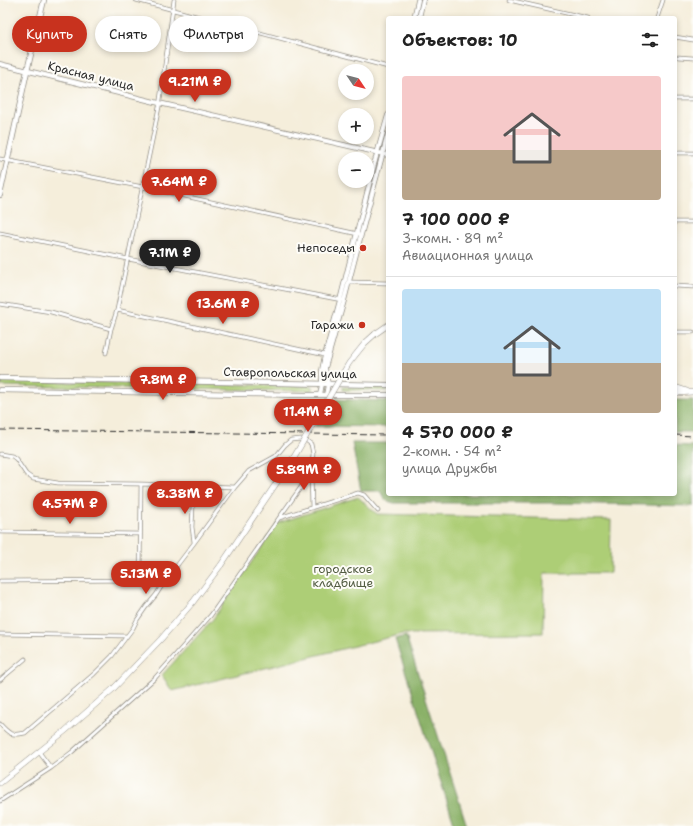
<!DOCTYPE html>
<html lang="ru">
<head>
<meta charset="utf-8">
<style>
  :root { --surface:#fff; --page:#f2f2f2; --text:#222; --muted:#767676; --line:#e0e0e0; --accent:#c8321e }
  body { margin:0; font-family:"Shantell Sans",sans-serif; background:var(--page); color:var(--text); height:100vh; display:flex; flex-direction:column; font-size:15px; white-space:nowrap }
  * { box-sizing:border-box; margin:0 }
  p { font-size:13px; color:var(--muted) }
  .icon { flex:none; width:22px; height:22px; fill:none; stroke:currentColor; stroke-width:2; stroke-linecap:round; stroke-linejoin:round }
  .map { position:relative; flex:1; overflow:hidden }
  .sheet { position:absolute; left:386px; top:16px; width:291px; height:480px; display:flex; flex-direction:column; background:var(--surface); border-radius:4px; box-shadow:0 2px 6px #0003 }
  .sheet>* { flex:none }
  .top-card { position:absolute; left:12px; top:16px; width:314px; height:36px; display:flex; gap:8px }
  .needle { width:26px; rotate:125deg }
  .fabs { position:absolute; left:338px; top:64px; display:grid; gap:8px }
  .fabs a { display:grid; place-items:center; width:36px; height:36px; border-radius:50%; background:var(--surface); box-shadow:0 2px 6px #0003; font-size:20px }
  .price { position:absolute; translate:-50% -34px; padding:0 9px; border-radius:14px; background:var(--accent); color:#fff; font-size:13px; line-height:26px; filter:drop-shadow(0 1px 2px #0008) }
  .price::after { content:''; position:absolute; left:50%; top:24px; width:12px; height:9px; margin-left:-6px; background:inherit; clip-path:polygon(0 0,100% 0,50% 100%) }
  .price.active { background:#222; color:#fff }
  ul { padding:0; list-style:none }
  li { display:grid; align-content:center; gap:8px; height:212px; padding:0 16px }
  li+li { border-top:1px solid var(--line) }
  li span { display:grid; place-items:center; height:124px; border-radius:4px; color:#555 }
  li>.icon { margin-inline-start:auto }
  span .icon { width:72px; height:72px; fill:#fffc; stroke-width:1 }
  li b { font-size:17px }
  h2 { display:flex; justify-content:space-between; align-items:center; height:48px; padding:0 16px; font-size:17px }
  .tag { padding:0 14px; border-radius:18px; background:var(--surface); box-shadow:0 2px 6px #0003; font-size:14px; line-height:36px }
  .tag.active { background:var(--accent); color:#fff }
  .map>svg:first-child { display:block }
  .green { fill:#adce76; stroke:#6c7c50 }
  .forest { fill:#8ab167; stroke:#5a6e49 }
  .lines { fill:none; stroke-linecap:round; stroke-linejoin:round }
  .minor-casing { stroke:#908c83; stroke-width:4.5 }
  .tertiary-casing { stroke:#908c83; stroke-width:5.5 }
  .secondary-casing { stroke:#908c83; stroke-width:6 }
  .primary-casing { stroke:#908c83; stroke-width:6 }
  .minor { stroke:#fff; stroke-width:3 }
  .tertiary { stroke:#fff; stroke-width:4 }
  .secondary { stroke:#fff; stroke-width:4.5 }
  .primary { stroke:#fff; stroke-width:5 }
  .rail { stroke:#2b2b2b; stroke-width:1; stroke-dasharray:6 3; stroke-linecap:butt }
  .primary-bridge-casing { stroke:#908c83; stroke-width:6; stroke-linecap:butt }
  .primary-bridge { stroke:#fff; stroke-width:5 }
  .poi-dot { fill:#c8321e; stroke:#fdfcf7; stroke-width:1.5 }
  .labels { text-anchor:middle; stroke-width:4; stroke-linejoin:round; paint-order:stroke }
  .street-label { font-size:12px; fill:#2b2b2b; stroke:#fdfcf7 }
  .poi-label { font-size:12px; fill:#2b2b2b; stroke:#fdfcf7; text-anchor:end }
  .park-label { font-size:12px; fill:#525c42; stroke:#fdfcf7 }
</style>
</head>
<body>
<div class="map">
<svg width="693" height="826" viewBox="0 0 693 826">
  <rect width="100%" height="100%" fill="#fdfcf7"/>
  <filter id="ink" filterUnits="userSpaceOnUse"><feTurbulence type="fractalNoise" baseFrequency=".025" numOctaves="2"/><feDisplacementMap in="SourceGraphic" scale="8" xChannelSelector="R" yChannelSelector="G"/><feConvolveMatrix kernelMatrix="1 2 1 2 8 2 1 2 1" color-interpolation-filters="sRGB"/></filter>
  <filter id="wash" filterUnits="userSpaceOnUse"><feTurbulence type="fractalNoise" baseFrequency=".012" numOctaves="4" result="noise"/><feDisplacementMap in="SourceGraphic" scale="16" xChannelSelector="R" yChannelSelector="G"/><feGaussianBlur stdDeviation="0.9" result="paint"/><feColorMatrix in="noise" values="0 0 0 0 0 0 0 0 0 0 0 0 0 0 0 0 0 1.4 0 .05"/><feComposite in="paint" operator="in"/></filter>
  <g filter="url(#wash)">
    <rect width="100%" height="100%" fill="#f5eedb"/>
    <path class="green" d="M0,381L312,386V391L0,386Z
      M343,387H388V391L343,390Z
      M358,497L377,514L611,520L610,573H544L543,633L403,634L172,691L162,675L213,619L278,523Z"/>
    <path class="forest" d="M331,399L388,401V427L315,426Z
      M675,400H693V432H675Z
      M352,443H388V494H675V445L693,446V506L553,503H394L385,500L380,491H361Z
      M406,636L467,826H455L395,639Z"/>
  </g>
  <g filter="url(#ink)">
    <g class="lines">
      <defs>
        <path id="minor" d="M136,0L388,67
          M509,0L588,18
          M657,18L663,0
          M675,37L693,40
          M678,57L693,58
          M675,99H693
          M675,153H693
          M0,159L143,187L358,234
          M675,222H693
          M0,233L128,259L342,300
          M349,282L388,283
          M675,286L693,287
          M0,304L51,312L111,329
          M117,310L325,355
          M675,332H693
          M106,353L111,329L117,310L159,107L174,0
          M0,454L12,456L16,459L26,474L33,479L58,483L141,484L235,487
          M194,486L192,527L194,542
          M279,518L358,493L364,495L378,511
          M0,532L140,534
          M140,580L141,484
          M0,581L140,580L163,584
          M0,634L127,636
          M0,680L25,659
          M0,724C9,734 11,736 25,733L94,674L112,656L133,628L137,620L146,607L156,595L163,584L194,543L235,487L249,471L276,456L285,445L291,440L301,439L307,441L311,444L313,454L311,473L312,508
          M39,752L51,768L72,752L155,678L211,615L279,518L311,473
          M0,801L51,768"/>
        <path id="tertiary" d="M414,18L418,0
          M419,18L423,0
          M0,64L159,103L388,155
          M320,395L322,384V370L325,355L340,300L376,157L388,115
          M326,395L328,384L325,368L344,301L361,235L388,134"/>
        <path id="secondary" d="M0,195L27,71L44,0
          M0,378L388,385
          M0,390L304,395H388"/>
        <path id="primary" d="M375,334L388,325
          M675,387L687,391
          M675,393L693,392
          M0,783L65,731L113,689L161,639L193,602L221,565"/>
      </defs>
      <use href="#minor" class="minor-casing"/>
      <use href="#tertiary" class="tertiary-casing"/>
      <use href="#secondary" class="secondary-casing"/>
      <use href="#primary" class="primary-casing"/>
      <use href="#minor" class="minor"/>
      <use href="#tertiary" class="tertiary"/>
      <use href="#secondary" class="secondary"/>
      <use href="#primary" class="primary"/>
      <path class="rail" d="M0,430L388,435
        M675,435L693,436"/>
      <defs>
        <path id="primary-bridge" d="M221,565L294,457L349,363L365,343L375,334"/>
      </defs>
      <use href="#primary-bridge" class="primary-bridge-casing"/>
      <use href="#primary-bridge" class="primary-bridge"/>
    </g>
  </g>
  <g class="poi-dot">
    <circle cx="363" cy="248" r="4"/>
    <circle cx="362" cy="325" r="4"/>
  </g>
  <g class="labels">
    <g class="street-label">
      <text transform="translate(91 76) rotate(14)" y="4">Красная улица</text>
      <text transform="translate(290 373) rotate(1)" y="4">Ставропольская улица</text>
    </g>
    <g class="poi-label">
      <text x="355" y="252">Непоседы</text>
      <text x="354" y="329">Гаражи</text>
    </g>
    <g class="park-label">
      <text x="343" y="573">городское<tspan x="343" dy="14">кладбище</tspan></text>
    </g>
  </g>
</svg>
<div class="fabs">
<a><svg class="needle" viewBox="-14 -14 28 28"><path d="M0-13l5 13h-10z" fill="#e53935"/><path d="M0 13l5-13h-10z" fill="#767676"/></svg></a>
<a>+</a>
<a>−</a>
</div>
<b class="price" style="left:195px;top:103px">9.21M ₽</b>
<b class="price" style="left:179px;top:203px">7.64M ₽</b>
<b class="price active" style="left:170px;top:274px">7.1M ₽</b>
<b class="price" style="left:223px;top:325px">13.6M ₽</b>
<b class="price" style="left:163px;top:401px">7.8M ₽</b>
<b class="price" style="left:308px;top:433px">11.4M ₽</b>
<b class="price" style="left:304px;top:491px">5.89M ₽</b>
<b class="price" style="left:185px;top:515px">8.38M ₽</b>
<b class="price" style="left:70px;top:525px">4.57M ₽</b>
<b class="price" style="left:146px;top:595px">5.13M ₽</b>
<div class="top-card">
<a class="tag active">Купить</a>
<a class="tag">Снять</a>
<a class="tag">Фильтры</a>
</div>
<section class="sheet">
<h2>Объектов: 10<svg class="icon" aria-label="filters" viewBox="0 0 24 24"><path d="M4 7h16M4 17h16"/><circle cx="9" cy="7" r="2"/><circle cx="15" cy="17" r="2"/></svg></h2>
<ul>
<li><span style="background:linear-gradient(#f6c9c9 60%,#b9a48a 0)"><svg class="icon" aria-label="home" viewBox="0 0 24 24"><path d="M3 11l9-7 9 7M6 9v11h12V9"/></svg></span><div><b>7 100 000 ₽</b><p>3-комн. · 89 m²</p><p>Авиационная улица</p></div></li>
<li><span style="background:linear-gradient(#bfe0f5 60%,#b9a48a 0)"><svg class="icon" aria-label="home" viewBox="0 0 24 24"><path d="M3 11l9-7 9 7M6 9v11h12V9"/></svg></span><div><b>4 570 000 ₽</b><p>2-комн. · 54 m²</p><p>улица Дружбы</p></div></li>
</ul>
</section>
</div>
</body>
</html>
